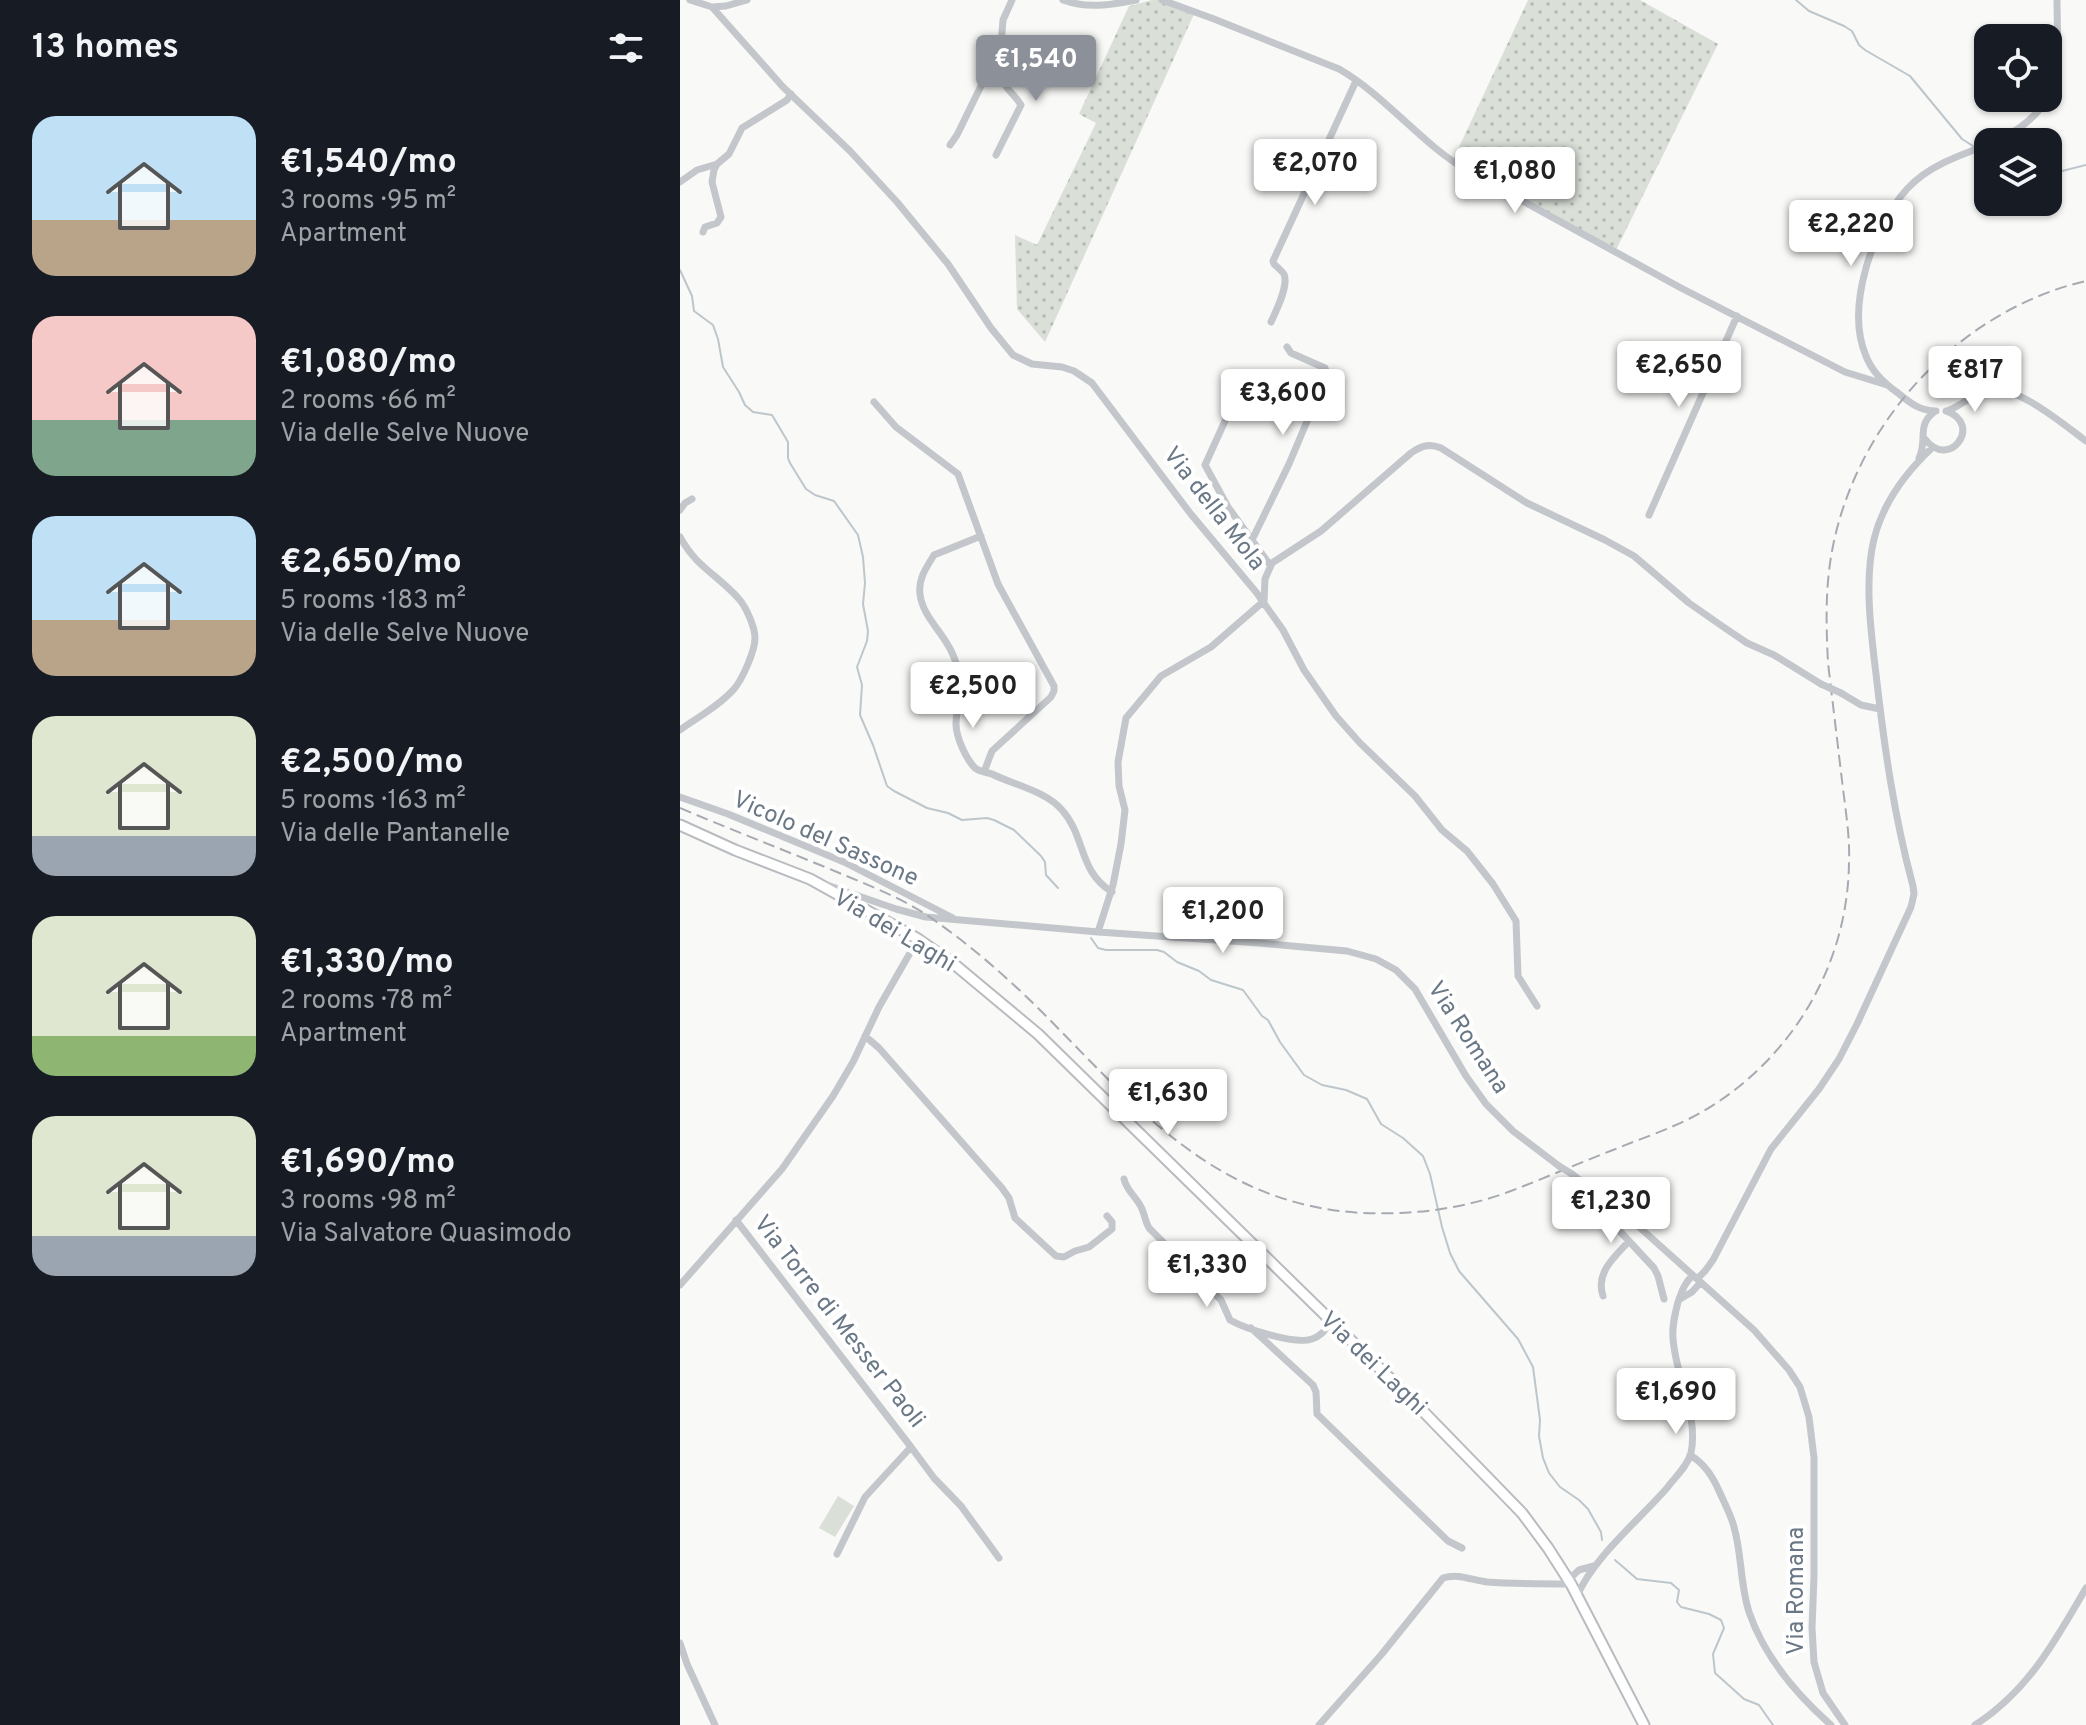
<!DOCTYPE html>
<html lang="en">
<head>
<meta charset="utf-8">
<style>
  :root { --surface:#171b24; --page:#242831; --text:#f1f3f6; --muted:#9ea1a6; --accent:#8c9099 }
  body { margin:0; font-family:Overpass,sans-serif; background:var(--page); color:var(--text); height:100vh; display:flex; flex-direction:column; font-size:30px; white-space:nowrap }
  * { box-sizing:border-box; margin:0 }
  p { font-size:26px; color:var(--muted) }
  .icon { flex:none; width:44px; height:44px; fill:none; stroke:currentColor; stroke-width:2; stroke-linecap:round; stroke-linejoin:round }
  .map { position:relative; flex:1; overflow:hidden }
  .sheet { display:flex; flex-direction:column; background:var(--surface); width:680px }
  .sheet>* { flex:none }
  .controls { position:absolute; left:1294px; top:24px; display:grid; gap:16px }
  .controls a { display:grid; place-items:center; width:88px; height:88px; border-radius:16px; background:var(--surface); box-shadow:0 2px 6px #0004; font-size:40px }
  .price { position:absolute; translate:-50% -68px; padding:0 18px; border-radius:8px; background:#fff; color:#222; font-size:26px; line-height:52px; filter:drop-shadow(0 2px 4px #0008) }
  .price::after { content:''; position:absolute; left:50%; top:48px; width:24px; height:18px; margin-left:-12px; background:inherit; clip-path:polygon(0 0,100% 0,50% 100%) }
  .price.selected { background:var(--accent); color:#fff }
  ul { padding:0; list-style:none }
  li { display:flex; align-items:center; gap:24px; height:200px; padding:0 32px }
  li span { display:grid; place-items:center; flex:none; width:224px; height:160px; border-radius:24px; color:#555 }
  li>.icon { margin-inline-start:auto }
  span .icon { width:96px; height:96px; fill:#fffc; stroke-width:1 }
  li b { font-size:34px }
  h2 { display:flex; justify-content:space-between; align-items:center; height:96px; padding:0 32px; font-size:34px }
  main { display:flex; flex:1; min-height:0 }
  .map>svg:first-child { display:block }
  .grass { fill:url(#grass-dots) }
  .pitch { fill:#dae0d8 }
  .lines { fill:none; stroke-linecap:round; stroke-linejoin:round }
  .stream { stroke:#bdc6cb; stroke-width:2 }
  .secondary-casing { stroke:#b8bcc0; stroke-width:13 }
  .minor { stroke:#c3c6ca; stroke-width:7 }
  .secondary { stroke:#fff; stroke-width:9 }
  .rail { stroke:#a6abb1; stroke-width:2; stroke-dasharray:12 6; stroke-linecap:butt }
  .minor-bridge { stroke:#c3c6ca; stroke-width:7 }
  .labels { text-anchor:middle; stroke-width:8; stroke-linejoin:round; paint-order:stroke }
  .street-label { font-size:24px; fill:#6a7886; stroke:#fff }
</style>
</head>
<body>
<main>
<section class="sheet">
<h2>13 homes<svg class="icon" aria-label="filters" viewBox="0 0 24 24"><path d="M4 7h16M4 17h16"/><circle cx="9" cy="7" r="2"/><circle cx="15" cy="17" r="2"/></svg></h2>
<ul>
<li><span style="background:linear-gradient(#bfe0f5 65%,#b9a48a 0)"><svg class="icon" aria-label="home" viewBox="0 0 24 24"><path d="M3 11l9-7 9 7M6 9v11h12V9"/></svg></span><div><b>€1,540/mo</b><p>3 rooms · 95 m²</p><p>Apartment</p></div></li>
<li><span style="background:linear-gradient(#f6c9c9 65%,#7fa58c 0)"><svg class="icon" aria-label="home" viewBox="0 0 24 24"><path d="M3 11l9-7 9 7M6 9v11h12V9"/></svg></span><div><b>€1,080/mo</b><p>2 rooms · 66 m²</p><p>Via delle Selve Nuove</p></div></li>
<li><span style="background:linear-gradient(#bfe0f5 65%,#b9a48a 0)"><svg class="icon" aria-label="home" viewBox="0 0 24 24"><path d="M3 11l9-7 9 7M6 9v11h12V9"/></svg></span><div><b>€2,650/mo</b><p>5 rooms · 183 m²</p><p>Via delle Selve Nuove</p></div></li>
<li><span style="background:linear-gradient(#dfe7d0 75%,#9aa5b1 0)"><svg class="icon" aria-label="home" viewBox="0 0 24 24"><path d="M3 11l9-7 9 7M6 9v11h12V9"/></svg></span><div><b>€2,500/mo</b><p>5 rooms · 163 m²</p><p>Via delle Pantanelle</p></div></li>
<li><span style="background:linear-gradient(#dfe7d0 75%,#8fb573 0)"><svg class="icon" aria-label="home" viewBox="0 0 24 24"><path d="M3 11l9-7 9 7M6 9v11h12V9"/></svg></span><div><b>€1,330/mo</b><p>2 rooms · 78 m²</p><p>Apartment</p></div></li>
<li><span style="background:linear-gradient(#dfe7d0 75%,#9aa5b1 0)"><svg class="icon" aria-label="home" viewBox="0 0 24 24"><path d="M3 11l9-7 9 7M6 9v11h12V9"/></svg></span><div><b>€1,690/mo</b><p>3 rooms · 98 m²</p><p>Via Salvatore Quasimodo</p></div></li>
</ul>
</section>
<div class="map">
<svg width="1406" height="1725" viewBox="0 0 1406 1725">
  <defs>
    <pattern id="grass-dots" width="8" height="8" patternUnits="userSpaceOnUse" patternTransform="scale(2)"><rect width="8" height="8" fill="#dae0d8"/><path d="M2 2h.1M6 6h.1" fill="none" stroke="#b5bab5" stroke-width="1.8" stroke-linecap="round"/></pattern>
  </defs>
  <rect width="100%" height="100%" fill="#f9f9f7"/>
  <path class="grass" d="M472,0H479L515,12L365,342L337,309L335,235L357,245L416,123L399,114L449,6Z
    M848,0H960L1038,44L935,252L772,162Z"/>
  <path class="pitch" d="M158,1496L174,1506L155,1537L139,1528Z"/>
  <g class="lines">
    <path class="stream" d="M1116,0L1129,11L1164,26L1172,31L1179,45L1185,50L1230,76L1282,139L1293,146
      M1298,150L1308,155
      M1368,171L1374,173L1406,165
      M0,270L12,296L14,311L33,325L38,339L43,367L59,392L65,405L73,412L92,415L108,442V458L110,463L126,489L135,495L154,501L178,535L183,557L185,583L183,604L188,631L187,641L177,667L182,685L180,715L193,745L207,786L214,791L247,808L268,813L282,820L307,818L314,820L334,830L361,856L365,862L366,875L378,888
      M411,938L418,948L426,950H477L484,952L497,962L519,971L531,980L563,990L582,1016L588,1020L600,1042L624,1075L642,1085L666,1090L687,1099L701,1124L723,1138L743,1156L750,1174L762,1227L770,1253L779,1271L838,1339L853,1367L860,1420L859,1436L863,1458L869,1473L880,1487L899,1500L908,1509L921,1532L922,1540
      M935,1560L957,1579L991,1583L999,1590L997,1602L1001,1607L1029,1614L1041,1620L1044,1628L1033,1654L1035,1673L1064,1699L1079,1705L1093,1725"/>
    <defs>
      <path id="secondary" d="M0,825L55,850L130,879L238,939L274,964L358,1034L735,1403L842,1513L868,1548L891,1584L964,1725"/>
    </defs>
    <use href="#secondary" class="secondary-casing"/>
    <path class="minor" d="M10,0L32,7L103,87L170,151L217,202L268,264L311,328L333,355L352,364L382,367L394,371L412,383L510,513L576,592L603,630L624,670L656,716L680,743L735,796L762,830L787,851L813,884L836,921L838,976L857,1006
      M383,0C408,9 430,5 456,0
      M482,0L534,19L659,69C706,96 740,143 788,171L1001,288L1165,372L1207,385
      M32,7L46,6L67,0
      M310,67C324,76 319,78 328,89C333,95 337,98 341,105L316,155
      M1368,97C1381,66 1377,33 1377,0
      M1314,142C1337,132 1355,119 1368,98
      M270,145L277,135L321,45L323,20L332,0
      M0,182L17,170L37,164
      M23,232L25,227L37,223L41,217L32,182L34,170L37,164L49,154L62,128L107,100L111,94
      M591,322C596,311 609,286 604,274C604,273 595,265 594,264L593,261L676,81
      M560,388L525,465L548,507L590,565
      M194,402L216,427L278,474L318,584L374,686V691L371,697L312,751L304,772
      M1256,411C1240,411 1230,403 1218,393C1205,384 1192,372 1186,356C1165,307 1193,227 1227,189C1248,166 1280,155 1308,145
      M1267,411C1282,406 1292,394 1307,390C1335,383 1383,424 1406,441
      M1245,439C1269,471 1304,424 1266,411
      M1239,458C1248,440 1236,426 1254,412
      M0,510L5,503L12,499
      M969,515L1057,316
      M301,536L254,555C246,568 238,579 240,594C242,613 257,627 266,642C273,652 277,664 280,676C284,696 276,706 276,724C276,737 286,759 295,768C300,772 306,772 312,774C334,785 366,791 382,810C406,837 398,871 432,892
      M0,537C16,567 38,575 59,599C66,607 75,627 75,638C75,651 62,680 54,689C39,706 18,717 0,730
      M572,540L609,464L647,374L645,368L611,353L607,347
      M1161,693L1181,705L1200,709
      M0,797L48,814L164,862L273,918
      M147,885L216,909L246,917L418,932L579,943L667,951L696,959L716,970L735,989L786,1076L806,1104L833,1131L879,1166
      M418,932L433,885L441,844L445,810L439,786L438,762L446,718L481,676L531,647L584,601L585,579L592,563L641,531L731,453C741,446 749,443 761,448L847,503L925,540L954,556L1009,603L1042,626L1067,643L1094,655L1141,684
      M185,1036L199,1048L322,1188L329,1198L335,1218L376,1256L384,1257L395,1251L409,1247L432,1229V1222L427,1216
      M892,1174L948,1217L1074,1330L1109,1370L1120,1387L1129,1417L1134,1458V1576L1132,1628L1134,1662L1143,1693L1165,1725
      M444,1179C447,1192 457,1197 462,1209C465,1216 465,1221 469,1228L541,1300L550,1320C566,1329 615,1345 632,1339C641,1336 646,1329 652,1322
      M905,1187L922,1212L974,1268L978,1276L984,1299
      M56,1220L231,1447L185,1497L157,1554
      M1017,1279L1025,1271L1033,1260L1091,1149L1139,1089L1159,1059L1177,1024L1231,907L1234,894L1233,886C1214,816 1204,745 1196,674C1191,633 1184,580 1194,539C1203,503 1226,472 1253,447
      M0,1285L102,1169L153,1096L173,1062L199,1007L238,939
      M923,1296C915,1272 935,1257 949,1241
      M1000,1299L1012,1292L1020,1283
      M571,1328L633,1385L636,1392L637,1414L768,1541L782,1548
      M231,1447L254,1478L281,1506L319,1558
      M1010,1455C1025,1464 1033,1477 1040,1493C1045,1504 1051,1515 1054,1527C1062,1555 1060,1584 1069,1612C1084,1656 1116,1694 1151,1725
      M888,1580L899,1570L914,1566
      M897,1596C913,1558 959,1520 987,1488C995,1477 1007,1467 1011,1453C1019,1414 995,1376 993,1338C992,1325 995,1314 998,1302C1002,1291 1004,1284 1012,1276
      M0,1643L7,1664L35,1725
      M639,1725L701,1655L763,1578C778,1573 791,1580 807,1582C835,1584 863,1584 891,1584
      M1295,1725C1349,1690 1375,1641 1406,1588"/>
    <use href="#secondary" class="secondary"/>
    <path class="rail" d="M0,808C52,830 104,850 157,872C190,886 225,899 254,920C294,948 330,980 364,1014C459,1110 537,1205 683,1213C734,1215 783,1209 831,1191C865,1178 899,1163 933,1150C962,1138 994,1128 1022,1112C1111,1060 1168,966 1169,862C1170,838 1166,813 1163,789C1158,747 1153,705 1148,663C1146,624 1145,585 1153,546C1178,421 1280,310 1406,281"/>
    <path class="minor-bridge" d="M1141,684L1161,693
      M879,1166L892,1174"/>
  </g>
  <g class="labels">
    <g class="street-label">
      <text transform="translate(535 508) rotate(52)" y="8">Via della Mola</text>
      <text transform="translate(146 838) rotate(24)" y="8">Vicolo del Sassone</text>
      <text transform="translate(215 930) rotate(31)" y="8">Via dei Laghi</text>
      <text transform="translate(789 1037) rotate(57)" y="8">Via Romana</text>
      <text transform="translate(160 1321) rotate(52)" y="8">Via Torre di Messer Paoli</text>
      <text transform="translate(694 1363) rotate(44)" y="8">Via dei Laghi</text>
      <text transform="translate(1115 1591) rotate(-90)" y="8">Via Romana</text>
    </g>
  </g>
</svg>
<div class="controls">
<a><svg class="icon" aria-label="locate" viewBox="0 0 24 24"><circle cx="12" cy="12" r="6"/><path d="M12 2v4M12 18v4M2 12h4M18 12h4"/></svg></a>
<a><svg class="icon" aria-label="layers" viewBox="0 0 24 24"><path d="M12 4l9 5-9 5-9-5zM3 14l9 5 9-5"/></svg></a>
</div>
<b class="price selected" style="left:356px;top:103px">€1,540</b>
<b class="price" style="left:635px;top:207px">€2,070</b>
<b class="price" style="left:835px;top:215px">€1,080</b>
<b class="price" style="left:1171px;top:268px">€2,220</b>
<b class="price" style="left:999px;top:409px">€2,650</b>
<b class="price" style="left:1295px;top:414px">€817</b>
<b class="price" style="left:603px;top:437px">€3,600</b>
<b class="price" style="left:293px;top:730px">€2,500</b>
<b class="price" style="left:543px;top:955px">€1,200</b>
<b class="price" style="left:488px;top:1137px">€1,630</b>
<b class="price" style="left:931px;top:1245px">€1,230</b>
<b class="price" style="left:527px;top:1309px">€1,330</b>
<b class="price" style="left:996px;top:1436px">€1,690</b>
</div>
</main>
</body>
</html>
